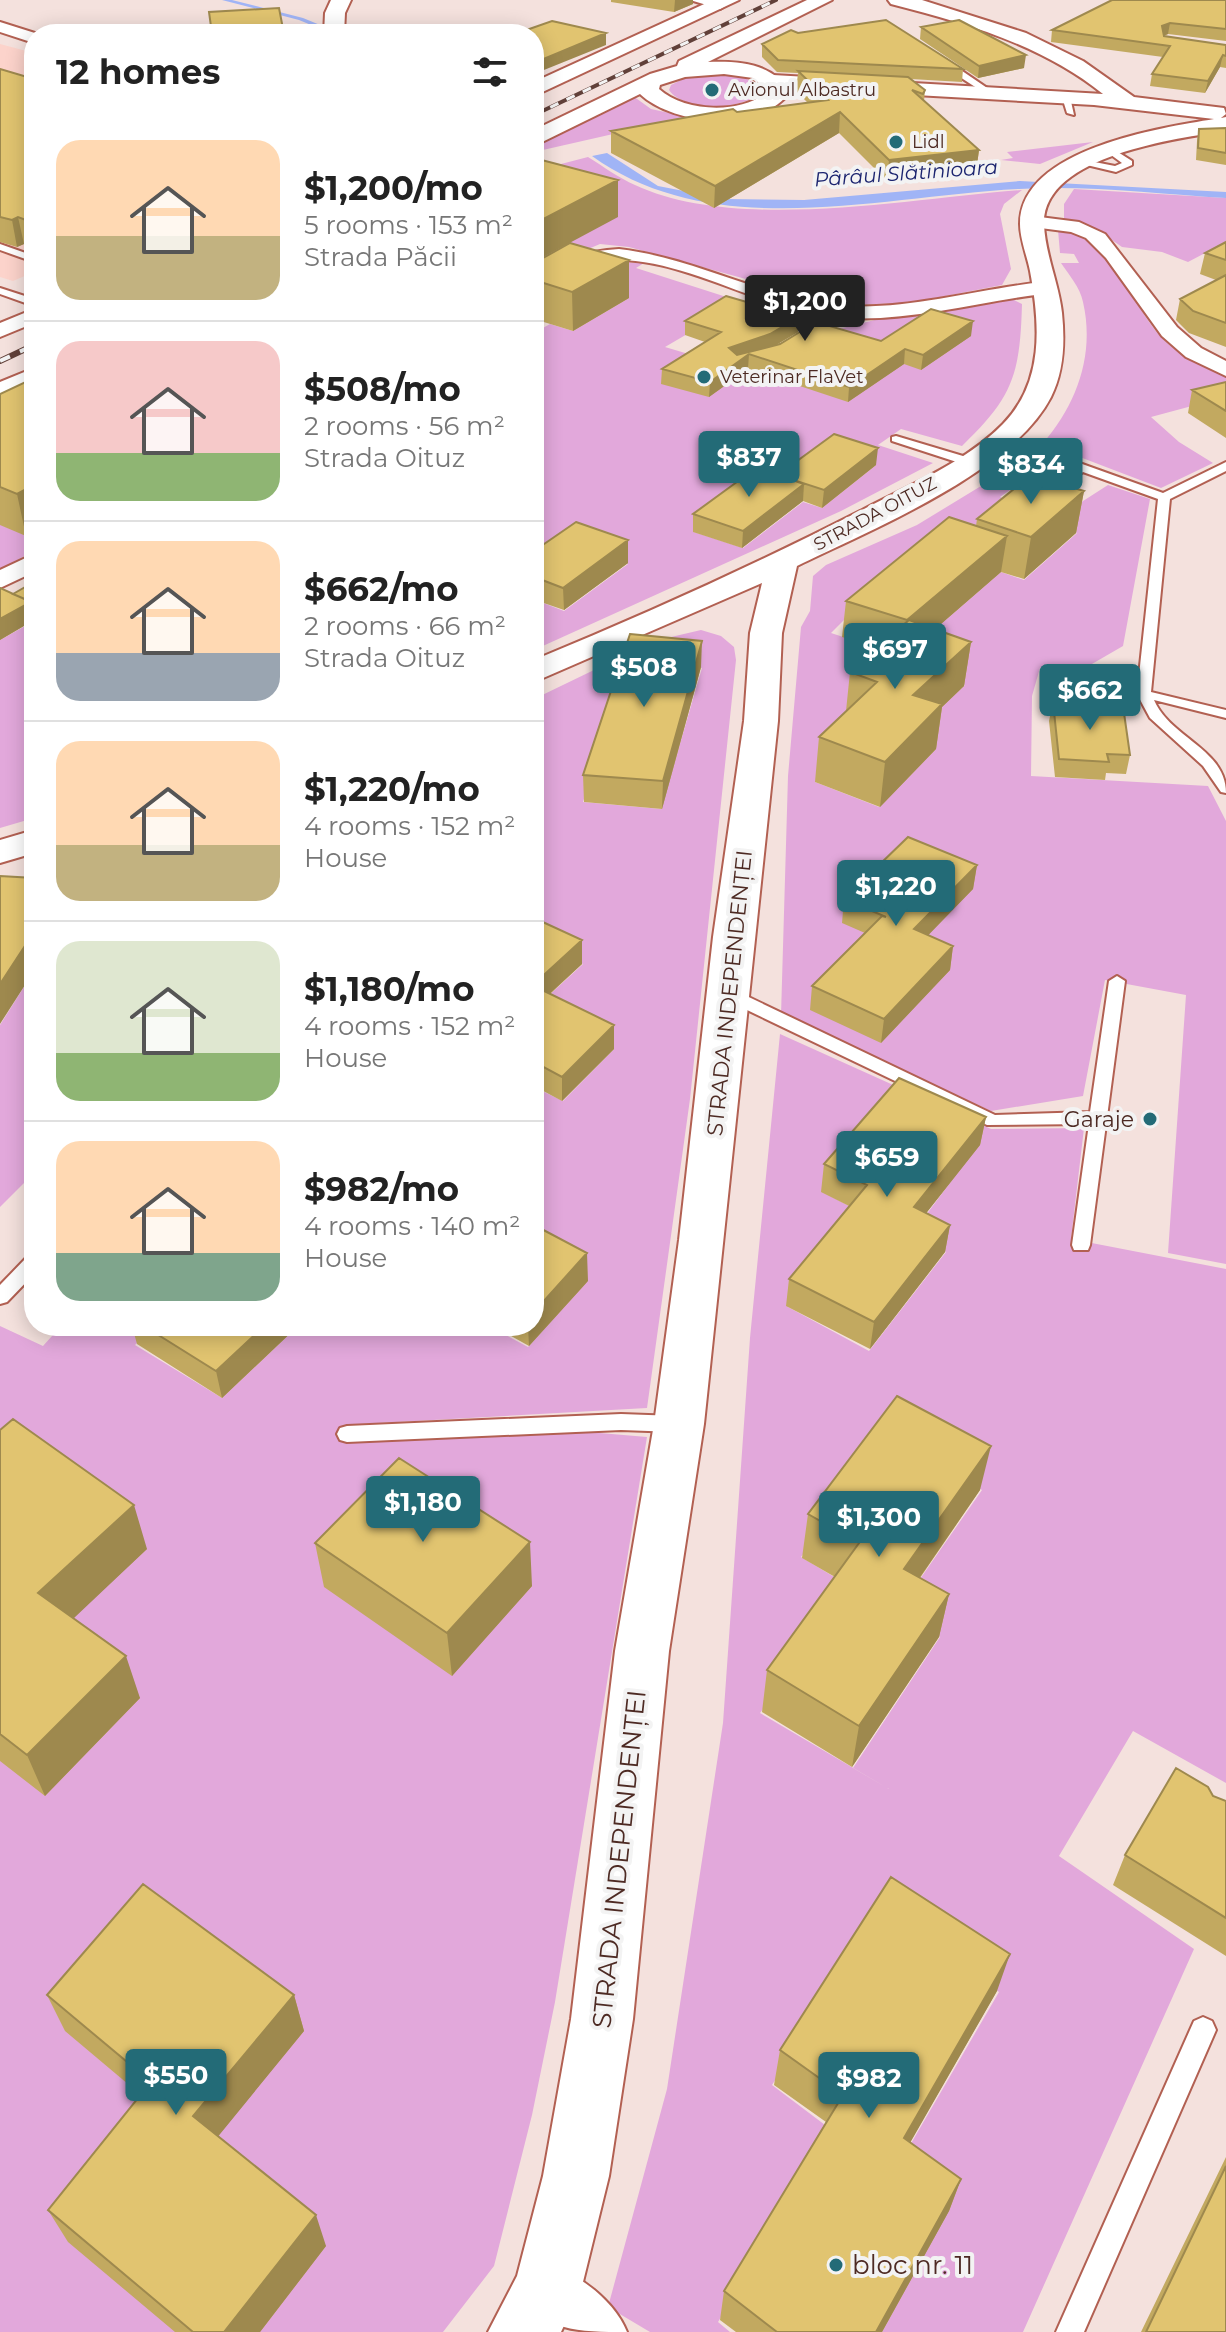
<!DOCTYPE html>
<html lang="en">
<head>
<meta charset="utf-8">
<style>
  :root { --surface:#fff; --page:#f6f6f6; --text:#222; --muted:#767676; --line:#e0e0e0; --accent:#236b77 }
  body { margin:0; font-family:Montserrat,sans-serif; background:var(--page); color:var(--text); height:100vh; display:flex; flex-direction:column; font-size:30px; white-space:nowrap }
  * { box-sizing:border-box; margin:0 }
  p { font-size:26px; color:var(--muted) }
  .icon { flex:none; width:44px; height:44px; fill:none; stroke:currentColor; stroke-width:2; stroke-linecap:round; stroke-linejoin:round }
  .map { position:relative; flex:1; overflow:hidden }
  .sheet { position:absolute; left:24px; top:24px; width:520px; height:1312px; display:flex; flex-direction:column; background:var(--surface); border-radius:32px; box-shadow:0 4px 20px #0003 }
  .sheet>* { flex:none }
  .price { position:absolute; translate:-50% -68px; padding:0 18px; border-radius:8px; background:var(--accent); color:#fff; font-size:26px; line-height:52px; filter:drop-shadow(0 2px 4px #0008) }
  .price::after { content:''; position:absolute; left:50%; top:48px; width:24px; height:18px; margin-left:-12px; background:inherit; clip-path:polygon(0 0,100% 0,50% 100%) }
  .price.on { background:#222; color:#fff }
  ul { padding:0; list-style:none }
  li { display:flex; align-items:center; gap:24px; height:200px; padding:0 32px }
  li+li { border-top:2px solid var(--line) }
  li span { display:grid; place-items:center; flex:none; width:224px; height:160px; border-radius:24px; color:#555 }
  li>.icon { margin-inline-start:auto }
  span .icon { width:96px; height:96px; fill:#fffc; stroke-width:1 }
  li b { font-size:34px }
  h2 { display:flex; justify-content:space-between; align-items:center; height:96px; padding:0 32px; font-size:34px }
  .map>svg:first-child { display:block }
  .built { fill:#fcd3cb }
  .green { fill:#e2a8db; fill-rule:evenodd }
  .water { fill:#a0b4f6 }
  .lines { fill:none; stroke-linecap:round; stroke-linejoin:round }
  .stream { fill:#a0b4f6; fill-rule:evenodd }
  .lane-casing { stroke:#b26052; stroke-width:4 }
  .street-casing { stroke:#b26052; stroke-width:4 }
  .secondary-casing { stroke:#b26052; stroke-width:4 }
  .primary-casing { stroke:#b26052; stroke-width:4 }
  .lane { fill:#fff; fill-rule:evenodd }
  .street { fill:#fff; fill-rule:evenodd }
  .secondary { fill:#fff; fill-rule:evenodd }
  .primary { fill:#fff; fill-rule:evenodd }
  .rail-far1-casing { stroke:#614039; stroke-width:4 }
  .rail-casing { stroke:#614039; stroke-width:6 }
  .rail-far1 { stroke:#f3f3f3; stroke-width:3; stroke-dasharray:9; stroke-linecap:butt }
  .rail { stroke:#f3f3f3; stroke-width:4; stroke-dasharray:11; stroke-linecap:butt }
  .wall { fill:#c2a960 }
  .shaded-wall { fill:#9e894e }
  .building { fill:#e1c470; stroke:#9e894e; stroke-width:2 }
  .poi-dot { fill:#236b77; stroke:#f3f3f3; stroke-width:3 }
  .labels { text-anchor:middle; stroke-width:8; stroke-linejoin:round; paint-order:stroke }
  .far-poi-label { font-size:18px; fill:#4d2a23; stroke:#f3f3f3; text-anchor:start }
  .far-street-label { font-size:18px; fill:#4d2a23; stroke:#f3f3f3 }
  .far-water-label { font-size:20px; font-style:italic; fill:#1b246f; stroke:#f3f3f3 }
  .street-label { font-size:22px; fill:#4d2a23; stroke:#f3f3f3 }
  .poi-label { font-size:22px; fill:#4d2a23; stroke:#f3f3f3; text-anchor:end }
  .near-street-label { font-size:26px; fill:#4d2a23; stroke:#f3f3f3 }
  .near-poi-label { font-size:26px; fill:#4d2a23; stroke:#f3f3f3; text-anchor:start }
</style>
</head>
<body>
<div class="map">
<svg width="1226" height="2332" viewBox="0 0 1226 2332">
  <rect width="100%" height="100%" fill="#f4e1dd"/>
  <path class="built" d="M0,44L34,53V272L13,281L0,277Z"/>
  <path class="green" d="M718,74C733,76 755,76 760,92C743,111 684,112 669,90L671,85L689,76Z
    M633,96L651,109L688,117L534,152V144Z
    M1093,142L1040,164L1001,160L1013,158L1007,152Z
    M588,157C604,167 619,178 635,185C737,233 912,198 1022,190L1004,204L1000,214L1011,269L1002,285L910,303L840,305L629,247L600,244L534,272V171Z
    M1074,189L1226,198V242L1188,262L1162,252L1122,247L1099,231L1064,221V204Z
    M1058,230C1119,237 1127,305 1166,342C1181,357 1206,365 1226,374V388L1203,403L1151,417L1179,442L1213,463L1161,488L1043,443C1077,404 1095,354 1083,302C1080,287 1069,275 1061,263H1079L1074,254L1060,253Z
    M620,262L644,263L636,268L742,302L665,347L749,372L790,347L839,329L918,309L1010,298L1022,304C1020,375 1013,397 962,446L901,429L878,445L933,463L841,511L534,650V603L538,601L564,611L628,564L576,544L534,574V333L550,324L573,331L629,298ZM876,465L822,508L803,502L743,548L694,532Z
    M34,407V551L0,569V424Z
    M1027,458L1046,465L1000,497L1055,519L1108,485L1150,499L1123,646L1085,668H1040L1032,696L1031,776L1208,786L1226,821V1264L1168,1253L1186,995L1105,980L1083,1096L991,1111L781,1015L788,776L801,627L810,611L813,576L826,565L917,525ZM1024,516L1077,533L1024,580L1001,572L941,624L884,604ZM851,613L889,652L831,633ZM903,664L965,685L907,738L936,749L879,807L815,782Z
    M34,621V818L0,828V640Z
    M701,630L721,636L734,647L736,660L690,1099L647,1408L343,1425L340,1439L588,1432L647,1437L555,2002L532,2115L494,2266L443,2332H0V1326L43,1346L61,1326H155L135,1345L222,1398L298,1326H489L528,1347L587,1281L534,1252V1087L563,1101L614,1049L534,1009L583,964L534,941V699L654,641ZM629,660L702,668L661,809L583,802Z
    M34,971V1173L0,1207V1025Z
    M780,1034L991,1129L1084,1128L1071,1239L1226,1269V1783L1133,1731L1059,1856L1194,1949L1023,2332H882L949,2209L895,2171L999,1992L881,1914L772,2085L833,2131L718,2322L730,2332H650L608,2307L667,2089L723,1723L750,1338ZM979,1144L911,1235L946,1252L869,1351L788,1307L862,1213L823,1192ZM889,1440L982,1490L897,1612L940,1637L853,1768L889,1789L760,1713L851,1587L801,1557Z"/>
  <path class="water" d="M607,153L658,186L725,199L804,200L1020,181L1226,192V198C1158,194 1088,185 1019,189C880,196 714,244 592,156Z"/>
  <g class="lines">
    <path class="stream" d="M222,0H232L303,18L342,34H333L299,20Z"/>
    <defs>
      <path id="lane" d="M943,59L946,60L996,94L989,96L940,64Z
        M1066,94L1070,97L1074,115L1067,113L1062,97Z
        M1110,147L1132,161V165L1116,172L1074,162L1079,159L1115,166L1122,163L1107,152Z
        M0,244L34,256V262L0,250Z
        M0,288L34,299V306L0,294Z
        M842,309L847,312L846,314L808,337L799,335Z
        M896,436L973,459L975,462L969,466L892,441V437Z
        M999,437H1007L1163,493L1226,462V471L1170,499L1151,692L1226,710V718L1154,700C1170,738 1226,749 1226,793L1221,792L1203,766L1150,718L1137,694L1158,499L1083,472L1044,499H1036V493L1073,468L999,441Z
        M1117,976L1125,981L1090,1245L1088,1250H1074L1072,1245L1089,1124L987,1125L722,998L720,994L722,990H734L995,1115L1090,1112L1109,981Z
        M34,1255V1274L7,1302L0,1304V1285L27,1257Z
        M621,1414L676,1416L683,1418L686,1424L683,1430L676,1432L621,1430L347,1442L340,1440L337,1434L340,1428L347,1426Z
        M1203,2017L1212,2021L1216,2030L1084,2332H1056L1194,2021Z"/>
      <path id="street" d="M690,0H723L728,4L720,9Z
        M0,22L38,34H34V43L0,32Z
        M1032,216L1079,222L1105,234L1177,327L1201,348L1226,361V376L1186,357L1162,336L1106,258L1086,238L1071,232L1025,226L1022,222Z
        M619,249C687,257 746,289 813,302C888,317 968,290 1043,282L1053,288L1043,294C977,302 910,322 843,318C760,314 671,245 589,263C569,268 554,284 534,289V275C563,258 586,251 619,249Z
        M34,309V323L0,337V323Z
        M34,554V572L0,588V570Z
        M547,2262C579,2275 614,2300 627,2332C578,2332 542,2332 519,2290L527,2270Z"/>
      <path id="secondary" d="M331,0H351L345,13L344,34H324L325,13Z
        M713,0H739L534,96V82Z
        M888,0H922L1026,33L1083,61L1134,97L1224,108L1226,114L1221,118L1226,117V131C1178,138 1042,156 1044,224C1045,254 1059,284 1062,313C1065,342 1064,371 1051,397C1012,473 872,529 797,566L782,633L778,721L704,1424L669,1651L633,2019L609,2176L581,2290L561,2332H488L517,2276L543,2176L571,2019L615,1651L654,1424L679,1240L713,937L744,721L750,633L762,583L534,682V660C646,614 756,564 864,509C910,485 966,462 1003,424C1044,382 1040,325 1030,271C1027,256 1020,239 1020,224C1020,149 1160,128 1214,119L1094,105L773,87L763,81L773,75L1103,94C1042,45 966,23 891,4Z
        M34,830V853L0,863V840Z"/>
      <path id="primary" d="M807,0H832L708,62C740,61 772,63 790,92C760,133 674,126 640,94L534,146V130L650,74L677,66L679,61ZM724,74L753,78L768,91C742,115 684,112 659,89L660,85L685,77Z
        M34,368V386L0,400V382Z"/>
    </defs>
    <use href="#lane" class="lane-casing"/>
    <use href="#street" class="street-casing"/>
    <use href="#secondary" class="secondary-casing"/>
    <use href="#primary" class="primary-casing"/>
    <use href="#lane" class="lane"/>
    <use href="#street" class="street"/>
    <use href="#secondary" class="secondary"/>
    <use href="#primary" class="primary"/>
    <defs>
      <path id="rail-far1" d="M534,115L776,0"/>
      <path id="rail" d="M0,361L34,345"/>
    </defs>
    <use href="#rail-far1" class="rail-far1-casing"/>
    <use href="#rail" class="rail-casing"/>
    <use href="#rail-far1" class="rail-far1"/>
    <use href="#rail" class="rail"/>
  </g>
  <path class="wall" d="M611,0H693V4L674,12L611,2Z
    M1226,0V41L1168,34L1164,36L1226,45V68L1220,67L1205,93L1150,86L1152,74L1163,57L1051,42L1052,30Z
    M921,27L1024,68L978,78L920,39Z
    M798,33L963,69L962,82L911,79L925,90L924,101L979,150L976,172L887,181L839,133L714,208L611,153V131L808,103L796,91L798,73L777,72L762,57V44Z
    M0,69L34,79V248L24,244L17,247L0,242Z
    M1226,128V165L1196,160L1197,141L1199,129Z
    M1226,242V347L1189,333L1176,320L1180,299L1216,280L1200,274L1205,253Z
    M534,263L629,298L573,331L534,319Z
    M799,317L798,332L776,345L881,341L971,336L921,370L904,364L848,402L748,369L709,397L661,384L662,369L705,342L685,335V321Z
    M34,378V532L26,536L0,525V394Z
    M1226,382V438L1188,413L1192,390Z
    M876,465L822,508L803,501L742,548L693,532V514L778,475Z
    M1084,491L1076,533L1024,579L1001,572L935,629L971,642L964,686L942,707L936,749L880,807L815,782L819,737L846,711L850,672L877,648L842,637L846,601L976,526L977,519Z
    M534,551L628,563L564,610L538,601L534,603Z
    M34,582V620L0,640V588L13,594Z
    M701,667L662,809L584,802L583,775Z
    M1053,702L1130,755L1126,774L1106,773L1105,780L1055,777L1049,721Z
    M977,865L973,889L928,935L953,946L950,970L881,1043L810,1010L812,986L865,933L842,923L844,899Z
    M534,918L582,940V964L550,994L614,1049L562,1101L534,1086Z
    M986,1117L980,1145L926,1213L950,1225L945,1252L870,1349L786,1306L789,1279L849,1206L821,1192L824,1164Z
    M588,1281L529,1346L493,1326H534Z
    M132,1326H298L222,1398L137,1344Z
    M0,1430L147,1549L73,1618L140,1698L45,1796L0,1761Z
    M980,1490L920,1578L949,1594L939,1637L852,1767L762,1712L767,1670L835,1577L802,1558L808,1514Z
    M315,1543L532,1586L452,1676L324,1587Z
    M1213,1796L1226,1801V1956L1113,1885L1125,1855Z
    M997,1991L910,2142L961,2179L949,2211L882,2332H736L720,2320L724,2291L826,2122L774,2085L780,2050Z
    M47,1995H294L304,2031L218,2136L326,2246L260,2332H175L68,2242L48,2210L141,2095L65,2031Z
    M1226,2157V2332H1141Z"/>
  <path class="shaded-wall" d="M675,0H693V4L674,12Z
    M1170,23L1168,34L1160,37L1162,26Z
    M606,33V45L534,74V63Z
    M1026,55L1024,68L978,78L979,66Z
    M1223,55L1220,67L1205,93L1208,81Z
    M840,112L839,133L714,208L715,186Z
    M979,150L976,172L887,181L889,160Z
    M618,180V217L534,262V224Z
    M18,217L24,244L17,247L12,220Z
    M629,260V298L573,331L572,292Z
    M799,317L798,332L769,349L749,354L748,369L709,397L710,382L729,348Z
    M973,321L971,336L921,370L923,355Z
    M905,349L904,364L848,402L849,387Z
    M878,448L876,465L822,508L824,490Z
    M804,484L803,501L742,548L743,531Z
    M34,485V532L26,536L17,494Z
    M1084,491L1076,533L1024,579L1031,537Z
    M1007,536L1001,572L903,657L907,620Z
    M628,540V563L564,610L563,588Z
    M537,575L538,601L534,603V577Z
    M31,602L34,620L0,640V619Z
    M702,641L701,667L662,809L663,781Z
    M971,642L964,686L942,707L936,749L880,807L885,762L913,695Z
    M977,865L973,889L911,953L914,929Z
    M34,932V971L0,1024V984Z
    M582,940V964L534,1008V984Z
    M953,946L950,970L881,1043L884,1019Z
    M614,1025V1049L562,1101V1077Z
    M986,1117L980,1145L909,1235L914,1207Z
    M950,1225L945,1252L870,1349L874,1322Z
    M587,1253L588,1281L529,1346L528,1326H534V1312Z
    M264,1326H298L222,1398L216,1371Z
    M991,1446L980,1490L896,1612L904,1569Z
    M134,1505L147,1549L55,1636L38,1593Z
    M530,1542L532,1586L452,1676L447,1633Z
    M949,1594L939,1637L852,1767L859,1726Z
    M126,1656L140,1698L45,1796L27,1755Z
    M1010,1954L997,1991L894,2171L904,2138Z
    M294,1995L304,2031L207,2150L193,2116Z
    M961,2179L949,2211L882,2332H876Z
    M316,2215L326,2246L260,2332H224Z"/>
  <path class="building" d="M1112,0H1226V29L1170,23L1162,26L1164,36L1226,45V56L1223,55L1208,81L1152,74L1170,46L1052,30Z
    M279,8L284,34H212L209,12Z
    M886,20L963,69L778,60L762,44L791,30L798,33Z
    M959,20L1026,55L979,66L921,27Z
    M552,21L606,33L534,63V34H515Z
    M0,69L34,79V223L18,217L12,220L0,217Z
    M798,71L908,77L925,90L923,94L912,90L979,150L889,160L840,112L715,186L611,131L733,109L737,112L828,100Z
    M1226,128V153L1198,148L1199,129Z
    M534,158L618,180L534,224Z
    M1226,242V260L1205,253Z
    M570,243L629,260L572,292L534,280V263Z
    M1226,275V323L1193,311L1180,299Z
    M726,296L799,317L770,334L729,348L737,355L780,344L816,322L881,341L931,309L973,321L923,355L905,349L849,387L749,354L710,382L662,369L721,332L685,321Z
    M34,378V485L17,494L0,487V394Z
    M1226,382V411L1192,390Z
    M834,434L878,448L824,490L778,475Z
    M756,468L804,484L743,531L693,514Z
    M1031,475L1084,491L1031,537L977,519Z
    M949,517L1007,536L907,620L846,601Z
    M576,522L628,540L563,588L537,578V575L534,574V551Z
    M34,582V603L13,594Z
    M0,588L31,602L0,619Z
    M909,620L971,642L913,695L942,704L885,762L819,737L877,682L850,672Z
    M630,634L702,641L663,781L583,775Z
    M1053,702L1123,706L1130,755L1107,754L1109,762L1059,759Z
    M908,837L977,865L914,929L953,946L884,1019L812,986L882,916L886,917L844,899Z
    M0,876L34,878V932L0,984Z
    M534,918L582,940L534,984Z
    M534,986L614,1025L562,1077L534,1062Z
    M899,1078L986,1117L914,1207L950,1225L874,1322L789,1279L867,1185L824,1164Z
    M534,1225L587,1253L534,1312Z
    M144,1326H264L216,1371Z
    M897,1396L991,1446L904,1569L949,1594L859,1726L767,1670L859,1543L808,1514Z
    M13,1419L134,1505L38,1593L126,1656L27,1755L0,1734V1430Z
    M399,1458L530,1542L447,1633L315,1543Z
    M1176,1768L1208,1787L1213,1796L1226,1801V1918L1125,1855Z
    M891,1877L1010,1954L904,2138L961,2179L876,2332H777L724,2291L843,2095L780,2050Z
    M143,1884L294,1995L193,2116L316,2215L224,2332H193L48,2210L151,2082L47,1995Z
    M1226,2166V2332H1146Z"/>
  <g class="poi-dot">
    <circle cx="712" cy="90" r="8"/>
    <circle cx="896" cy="142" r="8"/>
    <circle cx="704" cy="377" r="8"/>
    <circle cx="1150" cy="1119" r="8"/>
    <circle cx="836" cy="2265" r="8"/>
  </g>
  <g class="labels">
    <g class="far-poi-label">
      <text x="728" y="96">Avionul Albastru</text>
      <text x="912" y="148">Lidl</text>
      <text x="720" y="383">Veterinar FlaVet</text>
    </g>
    <g class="far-street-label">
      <text transform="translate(875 514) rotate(-28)" y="6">STRADA OITUZ</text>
    </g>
    <g class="far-water-label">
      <text transform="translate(906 173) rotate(-4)" y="7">Pârâul Slătinioara</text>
    </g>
    <g class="street-label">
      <text transform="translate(729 993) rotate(-84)" y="8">STRADA INDEPENDENȚEI</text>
    </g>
    <g class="poi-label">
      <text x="1134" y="1127">Garaje</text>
    </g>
    <g class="near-street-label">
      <text transform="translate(619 1859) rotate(-84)" y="9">STRADA INDEPENDENȚEI</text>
    </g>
    <g class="near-poi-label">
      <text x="852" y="2274">bloc nr. 11</text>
    </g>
  </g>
</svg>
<b class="price on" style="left:805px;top:343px">$1,200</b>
<b class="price" style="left:749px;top:499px">$837</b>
<b class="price" style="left:1031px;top:506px">$834</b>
<b class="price" style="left:895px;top:691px">$697</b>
<b class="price" style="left:644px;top:709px">$508</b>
<b class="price" style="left:1090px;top:732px">$662</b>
<b class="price" style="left:896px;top:928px">$1,220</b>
<b class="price" style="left:887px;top:1199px">$659</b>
<b class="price" style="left:423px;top:1544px">$1,180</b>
<b class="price" style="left:879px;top:1559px">$1,300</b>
<b class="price" style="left:176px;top:2117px">$550</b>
<b class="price" style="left:869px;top:2120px">$982</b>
<section class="sheet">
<h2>12 homes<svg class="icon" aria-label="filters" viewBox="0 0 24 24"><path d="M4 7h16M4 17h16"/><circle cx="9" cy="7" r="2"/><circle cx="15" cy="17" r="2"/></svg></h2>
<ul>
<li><span style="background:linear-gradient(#ffd9b3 60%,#c2b280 0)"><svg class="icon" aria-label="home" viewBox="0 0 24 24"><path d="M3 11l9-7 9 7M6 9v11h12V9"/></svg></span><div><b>$1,200/mo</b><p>5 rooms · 153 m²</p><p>Strada Păcii</p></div></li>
<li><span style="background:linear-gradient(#f6c9c9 70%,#8fb573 0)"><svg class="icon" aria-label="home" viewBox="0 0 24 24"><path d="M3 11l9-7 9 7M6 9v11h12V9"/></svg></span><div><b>$508/mo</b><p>2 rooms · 56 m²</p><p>Strada Oituz</p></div></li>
<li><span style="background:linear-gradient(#ffd9b3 70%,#9aa5b1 0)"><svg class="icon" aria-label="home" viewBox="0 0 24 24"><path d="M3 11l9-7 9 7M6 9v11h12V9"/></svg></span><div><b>$662/mo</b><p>2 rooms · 66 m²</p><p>Strada Oituz</p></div></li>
<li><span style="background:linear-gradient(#ffd9b3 65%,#c2b280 0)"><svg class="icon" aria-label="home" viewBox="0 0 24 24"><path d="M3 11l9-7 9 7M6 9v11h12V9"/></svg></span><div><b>$1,220/mo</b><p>4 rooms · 152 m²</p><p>House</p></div></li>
<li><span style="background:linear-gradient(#dfe7d0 70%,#8fb573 0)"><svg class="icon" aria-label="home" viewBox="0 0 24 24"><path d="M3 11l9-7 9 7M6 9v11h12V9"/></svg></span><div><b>$1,180/mo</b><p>4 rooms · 152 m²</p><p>House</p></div></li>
<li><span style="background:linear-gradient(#ffd9b3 70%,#7fa58c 0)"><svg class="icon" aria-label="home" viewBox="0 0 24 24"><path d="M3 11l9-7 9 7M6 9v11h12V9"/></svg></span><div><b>$982/mo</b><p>4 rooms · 140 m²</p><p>House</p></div></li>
</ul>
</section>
</div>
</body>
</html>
